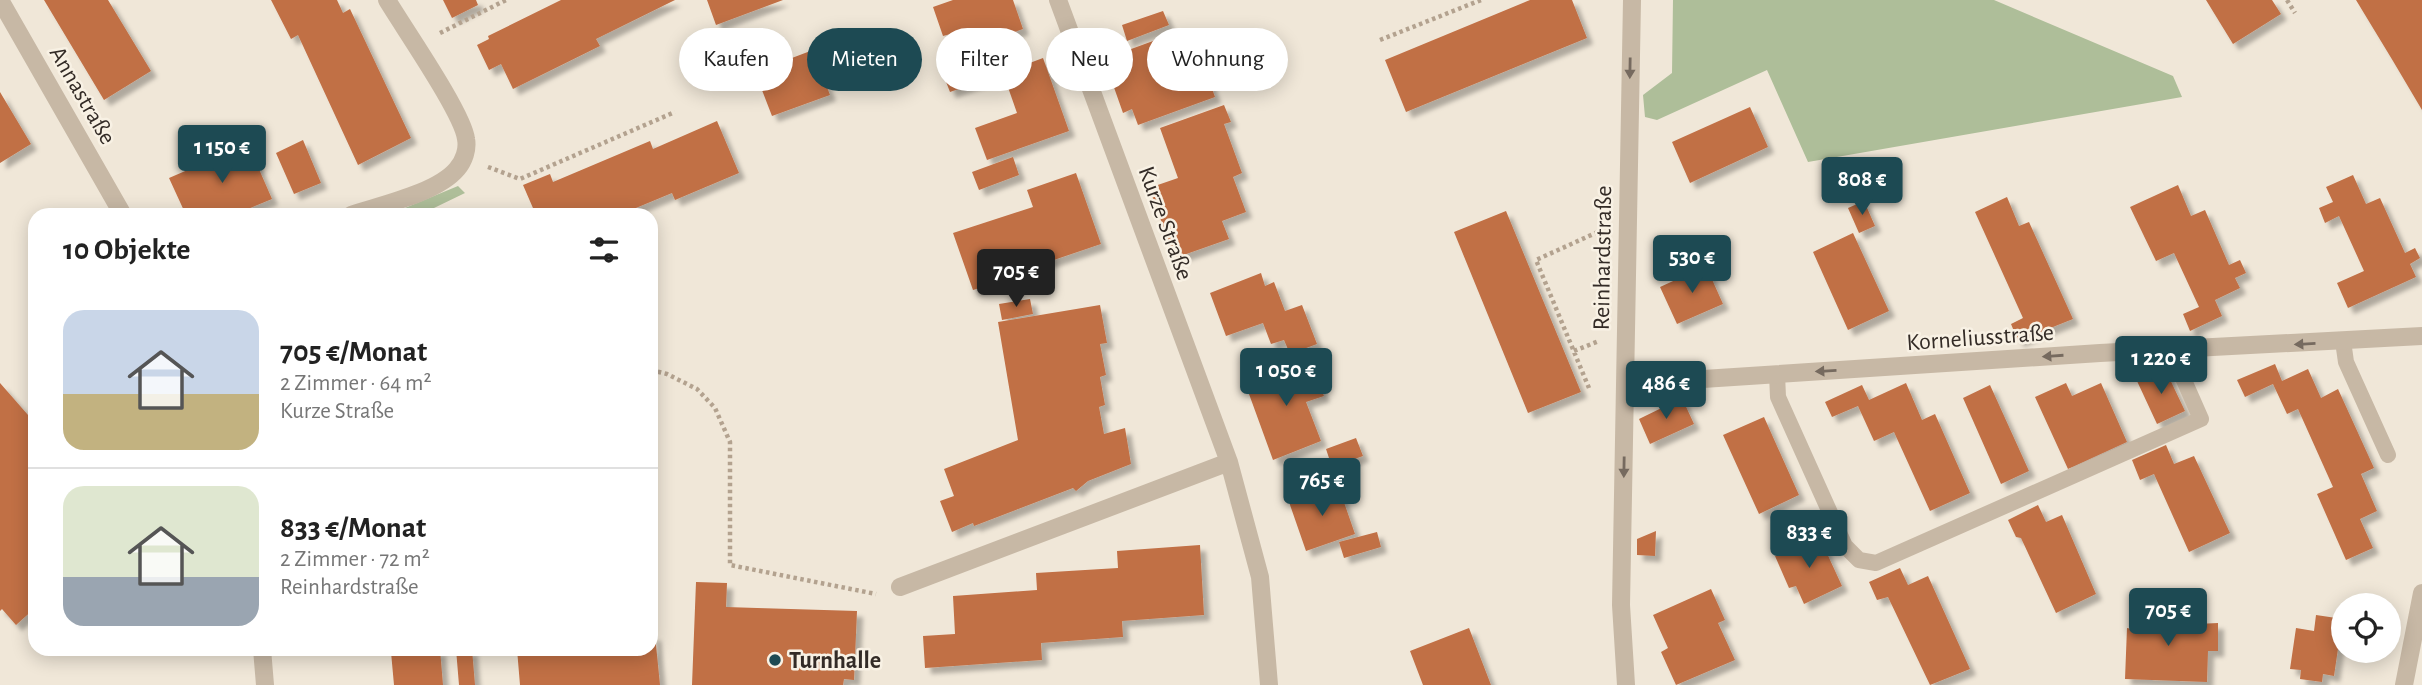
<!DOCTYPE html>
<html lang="de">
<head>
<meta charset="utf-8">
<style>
  :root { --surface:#fff; --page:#f6f6f6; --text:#222; --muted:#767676; --line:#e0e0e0; --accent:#1d4a53 }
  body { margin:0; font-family:"Alegreya Sans",sans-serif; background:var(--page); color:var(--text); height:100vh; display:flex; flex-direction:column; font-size:26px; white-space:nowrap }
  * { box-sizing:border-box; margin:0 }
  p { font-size:23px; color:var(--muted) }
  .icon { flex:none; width:38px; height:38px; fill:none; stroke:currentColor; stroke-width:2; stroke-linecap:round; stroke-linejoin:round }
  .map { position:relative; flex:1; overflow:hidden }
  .sheet { position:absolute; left:28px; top:208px; width:630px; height:448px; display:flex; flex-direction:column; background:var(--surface); border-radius:21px; box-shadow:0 4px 18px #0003 }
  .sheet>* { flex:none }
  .top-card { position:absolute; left:679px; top:28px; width:665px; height:63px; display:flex; gap:14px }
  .controls { position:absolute; left:2331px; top:593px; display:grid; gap:14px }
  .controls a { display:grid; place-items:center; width:70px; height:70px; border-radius:50%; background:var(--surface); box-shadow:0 4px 18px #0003; font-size:35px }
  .price { position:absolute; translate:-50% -60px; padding:0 16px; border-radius:7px; background:var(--accent); color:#fff; font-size:23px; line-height:46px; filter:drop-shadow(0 2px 4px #0008) }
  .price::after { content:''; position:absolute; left:50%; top:42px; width:21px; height:16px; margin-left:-10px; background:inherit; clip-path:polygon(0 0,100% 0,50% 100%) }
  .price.selected { background:#222; color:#fff }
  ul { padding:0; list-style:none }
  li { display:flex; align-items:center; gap:21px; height:175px; padding:0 35px }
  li+li { border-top:2px solid var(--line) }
  li span { display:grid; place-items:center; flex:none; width:196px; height:140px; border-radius:21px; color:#555 }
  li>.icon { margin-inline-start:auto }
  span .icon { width:84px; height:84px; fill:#fffc; stroke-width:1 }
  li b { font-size:30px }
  h2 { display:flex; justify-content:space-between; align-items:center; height:84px; padding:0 35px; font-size:30px }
  .chip { padding:0 24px; border-radius:32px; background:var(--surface); box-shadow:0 4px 18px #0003; font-size:24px; line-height:63px }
  .chip.selected { background:var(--accent); color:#fff }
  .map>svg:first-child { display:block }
  .green { fill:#aebe99 }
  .building { fill:#c16f45; filter:url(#shadow) }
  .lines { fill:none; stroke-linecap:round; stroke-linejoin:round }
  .path { stroke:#b3a28f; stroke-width:4.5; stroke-dasharray:3.5 3.5; stroke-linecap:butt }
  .lane { stroke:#c7b8a5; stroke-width:16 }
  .street { stroke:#c7b8a5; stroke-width:18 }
  .oneway { fill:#766a5f }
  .poi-dot { fill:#1d4a53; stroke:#f8f1e4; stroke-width:2.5 }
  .labels { text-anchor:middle; stroke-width:5; stroke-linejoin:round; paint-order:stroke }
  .street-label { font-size:24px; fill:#332b26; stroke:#f8f1e4 }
  .poi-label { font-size:24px; font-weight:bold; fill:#332b26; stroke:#f8f1e4; text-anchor:start }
</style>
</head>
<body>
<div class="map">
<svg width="2422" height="685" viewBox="0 0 2422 685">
  <defs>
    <filter id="shadow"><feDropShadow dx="6" dy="6" stdDeviation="2" flood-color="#0004"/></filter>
  </defs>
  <rect width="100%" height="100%" fill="#f0e7d8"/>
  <path class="green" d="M1673,0H1994L2173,76L2182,97L1808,162L1767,70L1657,120L1645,117L1643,95L1672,73Z
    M458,186L465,193L434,208L401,215L400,210Z"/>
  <path class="building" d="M44,0H108L151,71L104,100Z
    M271,0H337L343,13L350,9L411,138L358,165L298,35L291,39Z
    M443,0H476L478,5L452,18Z
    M561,0H675L596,39L600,46L513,89L501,64L489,70L477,45L489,39L488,36Z
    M707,0H783L716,25Z
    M953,0H1013L1023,29L961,51L954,33L943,36L933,7Z
    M1530,0H1572L1587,38L1406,112L1385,60Z
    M2206,0H2272L2281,14L2233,44Z
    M2356,0H2422V110L2393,61Z
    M1163,11L1169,25L1127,41L1122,25Z
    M1172,34L1184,68L1202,61L1215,97L1138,125L1132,109L1123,113L1104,59Z
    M813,50L830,95L772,116L755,72Z
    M1043,58L1069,131L987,160L975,128L1017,113L1003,73Z
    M984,59L990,78L950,92L943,74Z
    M0,92L31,144L0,163Z
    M1224,105L1231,122L1224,124L1242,173L1233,177L1246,212L1222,221L1229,239L1175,258L1149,188L1178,178L1160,128Z
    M1750,107L1768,147L1690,183L1672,142Z
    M717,121L739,173L675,200L672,193L619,215H536L523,185L550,174L553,182L650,141L653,149Z
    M303,140L321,183L294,194L276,153Z
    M248,144L272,199L233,215H186L169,178Z
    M1013,157L1019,175L979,190L972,172Z
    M1076,173L1101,244L1042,264L1044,268L973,290L953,233L1033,207L1027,190Z
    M2353,175L2366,204L2380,198L2405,253L2415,248L2420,258L2410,264L2416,277L2348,308L2337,283L2364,271L2339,216L2325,223L2319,208L2333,202L2326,187Z
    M2178,185L2191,216L2205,210L2229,265L2240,260L2246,273L2235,278L2240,288L2215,300L2222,316L2190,331L2183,314L2199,307L2174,253L2156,261L2130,207Z
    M2007,197L2019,226L2029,222L2073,319L2018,341L2011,324L2023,318L1975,212Z
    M1864,201L1875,226L1859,233L1848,208Z
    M1506,211L1581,392L1528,413L1454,232Z
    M1853,233L1889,311L1848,330L1813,252Z
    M1706,266L1723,304L1677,324L1660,287Z
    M1261,273L1265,286L1274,282L1285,311L1302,305L1317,344L1290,354L1284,340L1271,344L1263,323L1226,336L1210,293Z
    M1030,299L1033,314L1002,320L999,304Z
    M1100,305L1107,343L1100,344L1106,375L1100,377L1105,405L1099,407L1104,434L1125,428L1131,464L1088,481L1076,491L1073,488L974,526L973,523L952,532L940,501L954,496L944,469L1018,440L998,322Z
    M1295,363L1299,371L1312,366L1324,396L1306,402L1321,441L1273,460L1245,383Z
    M2275,364L2282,381L2308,369L2321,398L2338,389L2374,468L2361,474L2377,511L2360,519L2373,548L2346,560L2317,494L2333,487L2298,409L2287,414L2273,384L2245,397L2237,380Z
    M2165,369L2185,411L2157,424L2137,381Z
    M0,383L35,423V608L16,625L2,609L0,611Z
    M1906,383L1922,420L1935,414L1970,493L1930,511L1894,432L1874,441L1858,406L1832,417L1825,402L1862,385L1869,400Z
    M2066,383L2072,396L2101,383L2127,442L2068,469L2035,397Z
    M1990,385L2029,471L2001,484L1963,398Z
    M1682,398L1694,424L1650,444L1639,419Z
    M1764,417L1799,495L1759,514L1723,435Z
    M1356,438L1363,456L1332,467L1326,449Z
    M2166,445L2174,464L2194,456L2230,533L2189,552L2154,474L2140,480L2132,460Z
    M1338,485L1355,534L1306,551L1289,502Z
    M2038,505L2046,522L2062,515L2096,594L2056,613L2021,538L2016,537L2008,520Z
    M1656,531L1655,556L1637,555V539Z
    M1377,532L1381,547L1344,558L1339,542Z
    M1819,536L1842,586L1804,604L1796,586L1789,588L1775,556Z
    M1200,545L1204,615L1122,621L1123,637L1041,643L1042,660L925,668L923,636L955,634L953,596L1037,590L1036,573L1118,568L1117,551Z
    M1900,568L1908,585L1928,576L1970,669L1930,685L1888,597L1877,600L1869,582Z
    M696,582L727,583L726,607L857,611L854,680L844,679L843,685H692Z
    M1711,589L1725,620L1718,623L1735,660L1676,685L1661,652L1668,648L1653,615Z
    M2179,608L2174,611L2175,625L2218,623V651H2208L2207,682L2125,679L2127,628L2132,629V612Z
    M2316,615L2343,619V635H2340L2334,676L2323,674L2322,682L2300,679L2301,670L2290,669L2296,628L2314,631Z
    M1469,628L1491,685H1423L1410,651Z
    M651,635H655L660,685H520L517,649H651Z
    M440,649L443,685H394L391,652Z
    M456,649H472L475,685H459Z"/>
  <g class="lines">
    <path class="path" d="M2287,0L2295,13
      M440,33L506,0
      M1380,40L1481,0
      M488,167L520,179L675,112
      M1574,351L1599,341
      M651,370L667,374L697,389L715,408L730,442V565L876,594
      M1589,388L1536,260L1600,231"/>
    <path class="lane" d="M2343,341L2346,362L2388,455
      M1777,374L1778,397L1845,546L1859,560L1876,563L2201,419L2179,369L2178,348"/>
    <path class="street" d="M0,0L123,215
      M1058,0L1229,462L1260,577L1269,685
      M351,215C381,205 437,193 457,169C464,161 468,149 466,139C463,113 403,27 387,0
      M1626,384L2100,353L2422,336
      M900,587L1229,462
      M262,649L265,685
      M1626,685L1621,605L1632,0
      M2404,685L2422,593"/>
  </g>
  <defs><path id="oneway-solid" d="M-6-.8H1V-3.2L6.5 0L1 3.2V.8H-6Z" transform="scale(1.75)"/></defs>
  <g class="oneway">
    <use href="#oneway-solid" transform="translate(1630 68) rotate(91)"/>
    <use href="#oneway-solid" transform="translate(2305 344) rotate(177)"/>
    <use href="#oneway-solid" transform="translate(2053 356) rotate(176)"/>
    <use href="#oneway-solid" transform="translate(1826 371) rotate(177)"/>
    <use href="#oneway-solid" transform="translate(1624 467) rotate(91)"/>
  </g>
  <circle class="poi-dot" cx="775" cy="660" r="7"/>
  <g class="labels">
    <g class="street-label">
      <text transform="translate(83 95) rotate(60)" y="8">Annastraße</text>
      <text transform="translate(1166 223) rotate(70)" y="8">Kurze Straße</text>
      <text transform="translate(1602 258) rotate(-89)" y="8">Reinhardstraße</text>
      <text transform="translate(1980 337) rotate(-4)" y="8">Korneliusstraße</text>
    </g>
    <g class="poi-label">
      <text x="789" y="668">Turnhalle</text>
    </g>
  </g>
</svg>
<div class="controls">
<a><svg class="icon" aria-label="locate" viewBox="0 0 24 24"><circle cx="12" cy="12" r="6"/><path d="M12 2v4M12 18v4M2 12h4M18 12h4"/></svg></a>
</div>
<b class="price" style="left:222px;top:185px">1 150 €</b>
<b class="price" style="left:1862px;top:217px">808 €</b>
<b class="price" style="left:1692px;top:295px">530 €</b>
<b class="price selected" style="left:1016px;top:309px">705 €</b>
<b class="price" style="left:2161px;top:396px">1 220 €</b>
<b class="price" style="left:1286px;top:408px">1 050 €</b>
<b class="price" style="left:1666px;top:421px">486 €</b>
<b class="price" style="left:1322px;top:518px">765 €</b>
<b class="price" style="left:1809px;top:570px">833 €</b>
<b class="price" style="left:2168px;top:648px">705 €</b>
<div class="top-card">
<a class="chip">Kaufen</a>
<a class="chip selected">Mieten</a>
<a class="chip">Filter</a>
<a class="chip">Neu</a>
<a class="chip">Wohnung</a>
</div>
<section class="sheet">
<h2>10 Objekte<svg class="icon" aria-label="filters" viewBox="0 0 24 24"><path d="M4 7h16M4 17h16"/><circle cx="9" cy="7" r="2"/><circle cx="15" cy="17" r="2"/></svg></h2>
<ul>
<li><span style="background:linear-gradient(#c9d6e8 60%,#c2b280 0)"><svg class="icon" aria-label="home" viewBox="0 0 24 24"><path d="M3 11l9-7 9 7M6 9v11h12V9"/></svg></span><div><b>705 €/Monat</b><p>2 Zimmer · 64 m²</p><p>Kurze Straße</p></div></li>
<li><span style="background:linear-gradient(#dfe7d0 65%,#9aa5b1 0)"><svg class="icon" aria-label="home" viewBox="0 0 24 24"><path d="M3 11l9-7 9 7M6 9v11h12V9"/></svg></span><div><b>833 €/Monat</b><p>2 Zimmer · 72 m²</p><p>Reinhardstraße</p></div></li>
</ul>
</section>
</div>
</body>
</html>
